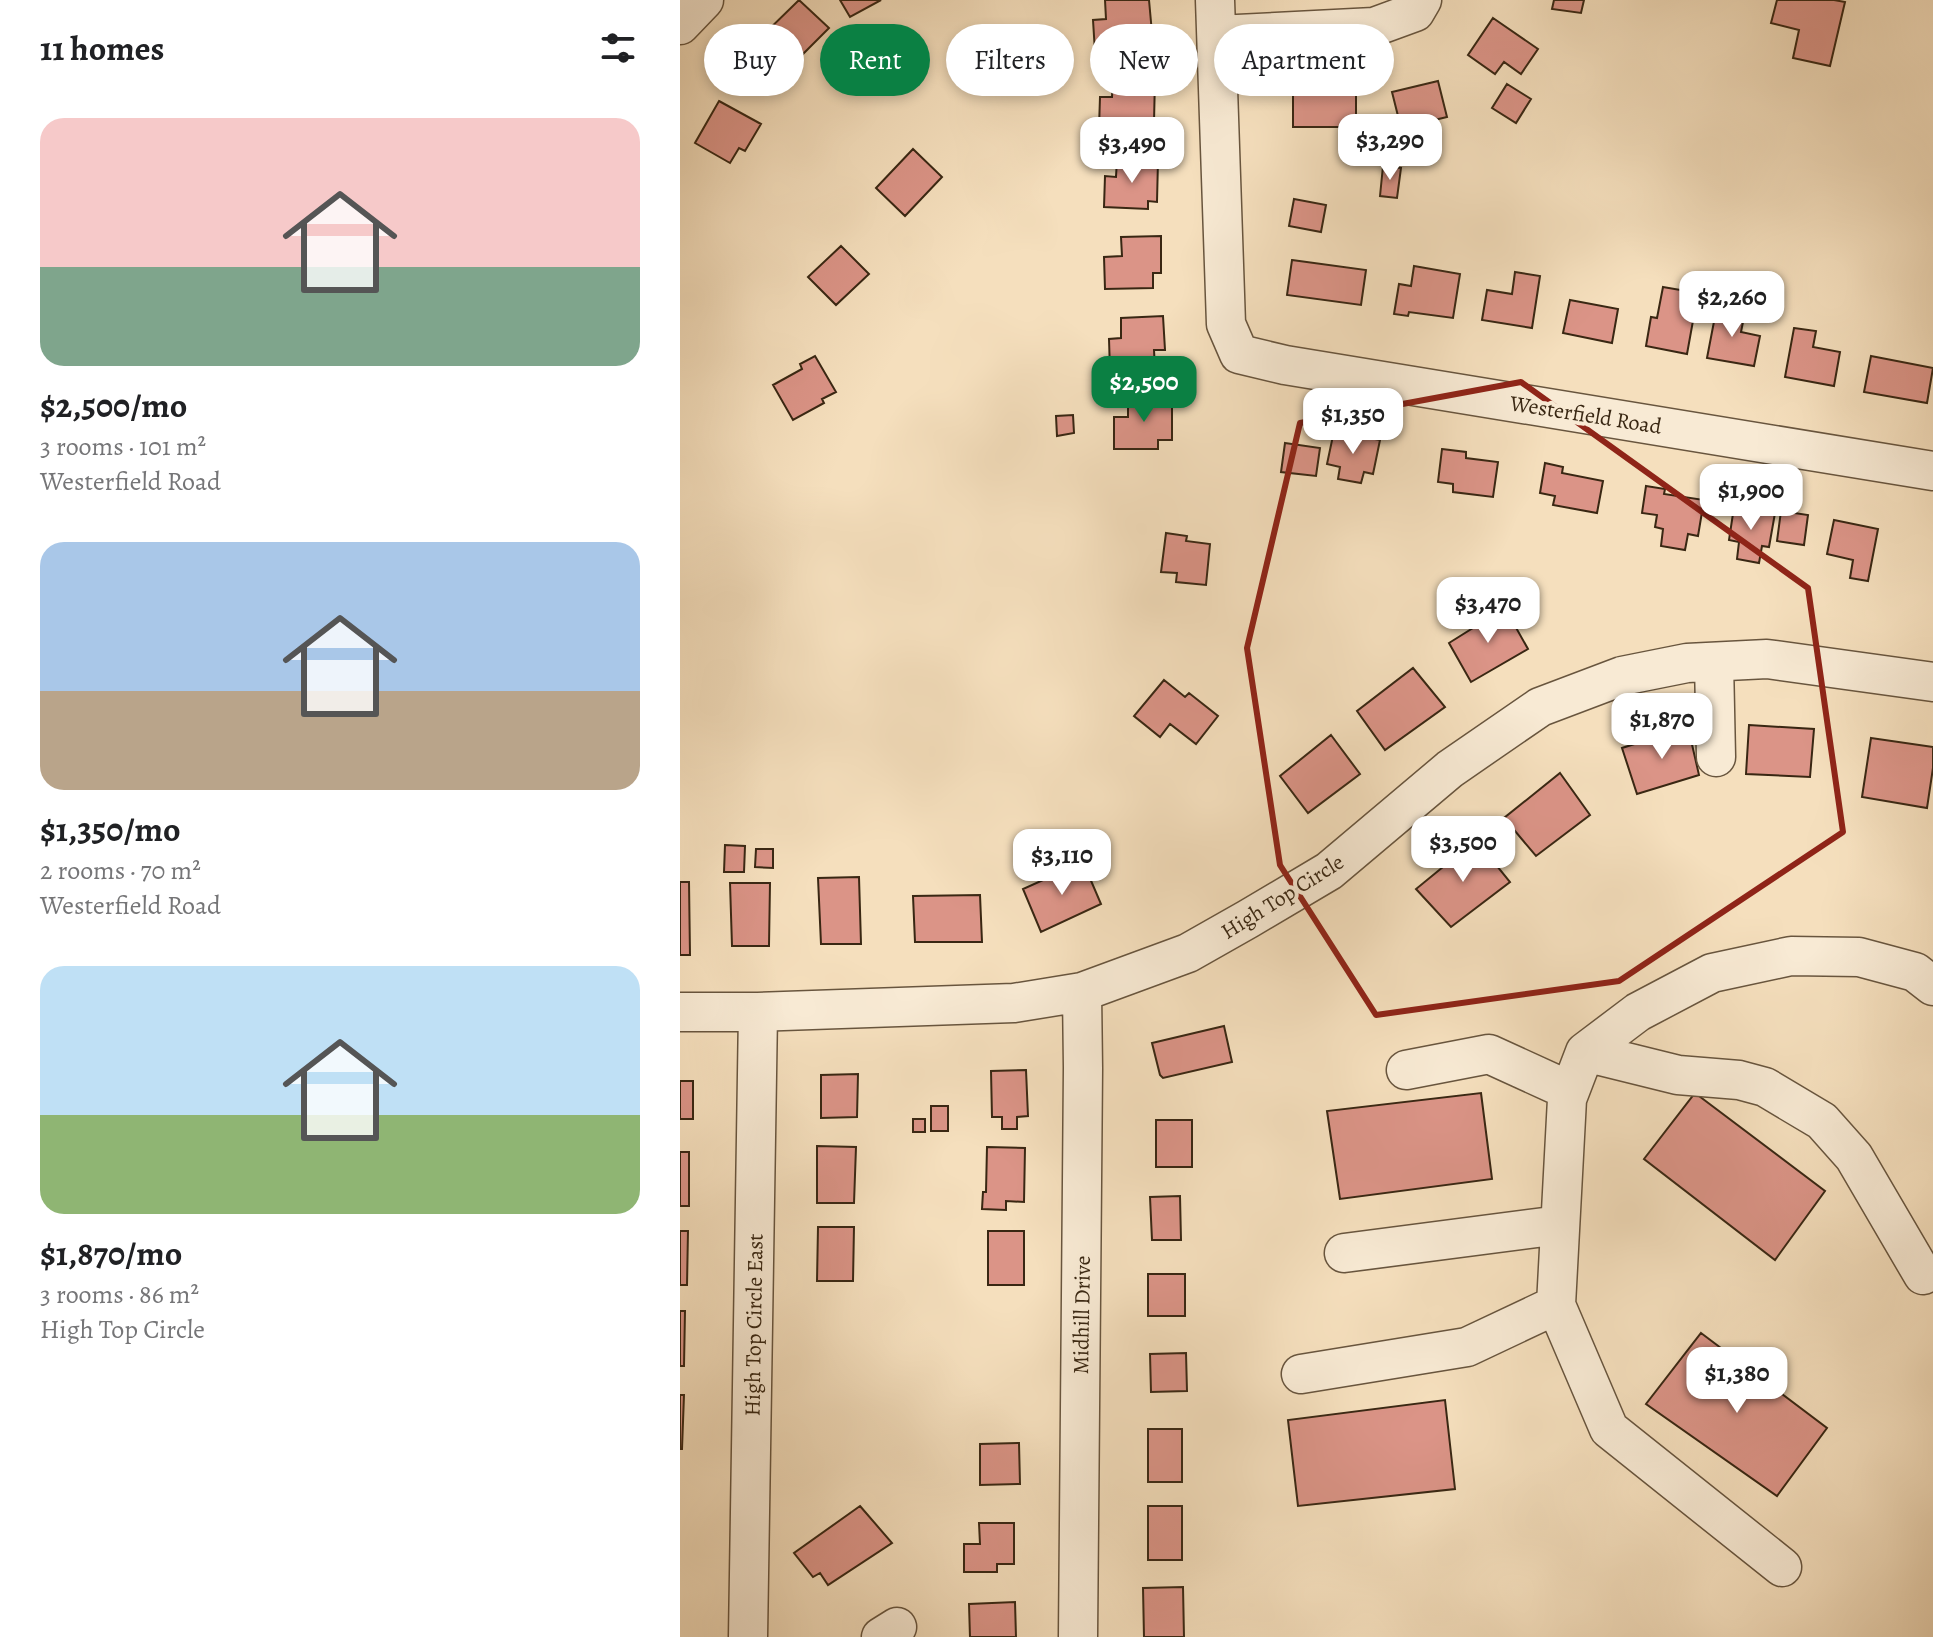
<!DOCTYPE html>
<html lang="en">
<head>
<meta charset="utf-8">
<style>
  :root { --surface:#fff; --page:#f2f2f2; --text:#202124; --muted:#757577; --accent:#0b8043 }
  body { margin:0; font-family:Alegreya,serif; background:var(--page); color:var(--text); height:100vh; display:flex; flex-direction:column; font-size:30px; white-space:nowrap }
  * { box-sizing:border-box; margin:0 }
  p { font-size:26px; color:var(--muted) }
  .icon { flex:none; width:44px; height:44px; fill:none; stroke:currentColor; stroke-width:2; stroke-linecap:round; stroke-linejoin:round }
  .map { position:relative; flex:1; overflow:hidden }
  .drawer { display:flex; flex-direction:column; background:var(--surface); width:680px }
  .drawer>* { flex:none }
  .guide { position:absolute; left:24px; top:24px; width:760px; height:72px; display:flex; gap:16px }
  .price { position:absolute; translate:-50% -68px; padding:0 18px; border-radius:16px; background:#fff; color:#222; font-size:26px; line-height:52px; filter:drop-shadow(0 2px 4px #0008) }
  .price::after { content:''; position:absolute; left:50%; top:48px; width:24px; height:18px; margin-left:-12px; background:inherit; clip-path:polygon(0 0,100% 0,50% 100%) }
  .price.active { background:var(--accent); color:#fff }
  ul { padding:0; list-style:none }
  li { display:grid; align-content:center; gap:16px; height:424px; padding:0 40px }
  li span { display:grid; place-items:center; height:248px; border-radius:24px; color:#555 }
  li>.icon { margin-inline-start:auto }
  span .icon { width:144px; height:144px; fill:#fffc; stroke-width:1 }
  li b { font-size:34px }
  h2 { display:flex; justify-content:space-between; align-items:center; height:96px; padding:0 40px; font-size:34px }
  .tag { padding:0 28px; border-radius:36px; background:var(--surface); box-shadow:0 4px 12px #0003; font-size:28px; line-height:72px }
  .tag.active { background:var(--accent); color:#fff }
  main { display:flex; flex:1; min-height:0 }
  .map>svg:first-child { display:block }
  .building { fill:#db9487; stroke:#392713; stroke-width:2 }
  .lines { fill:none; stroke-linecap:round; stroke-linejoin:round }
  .minor-casing { stroke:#68553e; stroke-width:41 }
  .minor { stroke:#f8ead4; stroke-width:38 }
  .marked { fill:none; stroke:#8f2418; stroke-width:6; stroke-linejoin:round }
  .labels { text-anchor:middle; stroke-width:8; stroke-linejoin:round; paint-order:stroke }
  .street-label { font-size:22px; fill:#392713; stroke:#f8ead4 }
</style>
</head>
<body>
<main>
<section class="drawer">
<h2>11 homes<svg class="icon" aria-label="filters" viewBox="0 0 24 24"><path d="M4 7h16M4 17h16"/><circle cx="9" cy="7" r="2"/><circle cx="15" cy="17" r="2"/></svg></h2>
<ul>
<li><span style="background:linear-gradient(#f6c9c9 60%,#7fa58c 0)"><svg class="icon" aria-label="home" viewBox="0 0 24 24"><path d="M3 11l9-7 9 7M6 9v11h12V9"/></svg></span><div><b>$2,500/mo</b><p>3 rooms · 101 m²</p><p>Westerfield Road</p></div></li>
<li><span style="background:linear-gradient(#a9c7e8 60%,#b9a48a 0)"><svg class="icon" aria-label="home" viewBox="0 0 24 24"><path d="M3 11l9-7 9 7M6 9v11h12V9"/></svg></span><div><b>$1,350/mo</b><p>2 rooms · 70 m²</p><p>Westerfield Road</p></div></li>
<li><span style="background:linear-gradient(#bfe0f5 60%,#8fb573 0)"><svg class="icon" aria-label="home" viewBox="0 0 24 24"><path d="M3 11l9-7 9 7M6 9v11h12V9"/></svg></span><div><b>$1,870/mo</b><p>3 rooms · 86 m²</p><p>High Top Circle</p></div></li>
</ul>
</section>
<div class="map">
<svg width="1253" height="1637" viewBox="0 0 1253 1637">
  <rect width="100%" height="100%" fill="#f5dfbd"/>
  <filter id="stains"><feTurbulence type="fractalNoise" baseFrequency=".0025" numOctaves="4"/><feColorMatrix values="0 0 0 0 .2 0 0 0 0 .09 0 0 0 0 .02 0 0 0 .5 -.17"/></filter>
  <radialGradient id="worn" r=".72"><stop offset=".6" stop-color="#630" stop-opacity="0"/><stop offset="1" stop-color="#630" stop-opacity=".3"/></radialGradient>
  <path class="building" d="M119,0L149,28L107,70L77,41Z
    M160,0H201L170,17Z
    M425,0H469L472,33L460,34L461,49L415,52L413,20L426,19Z
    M874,0H904L901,13L872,9Z
    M1097,0H1154L1165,2L1150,66L1113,58L1119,30L1091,23Z
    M813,18L858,49L841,74L824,62L815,74L788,55Z
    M433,77L475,78L474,122L464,121V129L419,128L420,97H432Z
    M758,81L767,117L721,128L712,92Z
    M827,84L851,99L836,123L812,108Z
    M613,95H676V127H613Z
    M39,101L81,124L65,151L59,148L50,163L15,143Z
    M233,149L262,177L225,216L196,188Z
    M437,159L478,160L477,202L468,201V209L424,207L425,176L436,177Z
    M703,166L721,168L717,198L700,196Z
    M614,199L646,205L641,232L609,226Z
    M481,236V273H473V288L425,289L424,257L442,256L441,237Z
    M161,246L189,274L156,305L128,277Z
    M612,260L686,270L681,305L607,295Z
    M734,266L780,274L773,318L729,312L728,316L714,314L719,284L731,286Z
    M835,272L860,276L852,328L802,320L807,290L832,294Z
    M983,287L1018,293L1007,354L966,346L971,317L977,318Z
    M890,300L938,309L932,343L883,333Z
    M1037,306L1065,312L1061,332L1080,336L1074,366L1027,358Z
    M483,316L485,350H474L475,369L430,371L429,339L441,338V318Z
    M1114,328L1136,331L1133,347L1160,352L1154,386L1105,377Z
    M135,356L156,392L142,399L144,403L113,420L93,385L122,369L120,364Z
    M1191,356L1253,368L1247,403L1184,392Z
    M448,398H492V440H478V449H434V417H448Z
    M393,415L394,433L377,436L376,416Z
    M654,431L700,440L693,474L684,472L681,483L658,479L660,467L647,464Z
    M605,443L640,448L636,476L601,472Z
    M762,449L786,452V458L818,462L813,497L773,492V484L758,482Z
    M865,463L883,467L882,473L923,481L917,513L873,505L875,496L860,493Z
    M966,486L985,489L984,494L1024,500L1018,536L1008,534L1005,550L981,546L983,529L975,527L977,515L962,513Z
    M1054,507L1095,513L1089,547L1082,546L1079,563L1057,559L1059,542L1049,540Z
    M1101,511L1128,515L1124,545L1097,541Z
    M1154,520L1198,529L1188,581L1170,578L1173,560L1147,554Z
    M486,533L507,536L506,541L530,544L526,585L496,582L497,573L481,572Z
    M825,608L848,649L791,682L769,643Z
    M733,668L765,707L705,750L677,711Z
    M484,680L505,697L509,693L538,716L516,744L490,724L480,737L454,716Z
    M1069,725L1134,729L1130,777L1066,774Z
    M1008,727L1019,775L957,794L942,748Z
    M651,735L680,774L628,813L600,776Z
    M1191,738L1253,747V768L1247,808L1182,797Z
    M880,773L910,815L856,856L824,818Z
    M796,840L830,882L771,927L736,889Z
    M45,845L65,846L64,872H44Z
    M76,849H93V868L75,867Z
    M403,862L421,904L361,932L343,889Z
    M179,877L181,944H141L138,878Z
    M0,882H9L10,955H0Z
    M50,883H90L89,946H52Z
    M300,895L302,942H235L233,896Z
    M544,1026L552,1062L483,1078L480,1075L472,1043Z
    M346,1070L348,1116L337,1117V1129H322V1117H312L311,1071Z
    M178,1074L177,1117L141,1118V1075Z
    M0,1081H13V1119H0Z
    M801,1093L812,1179L660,1199L647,1111Z
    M1015,1093L1145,1191L1095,1260L964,1159Z
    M251,1106H268V1131H251Z
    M233,1119H245V1132H233Z
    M476,1120H512V1167H476Z
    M137,1146L176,1147L174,1203H137Z
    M307,1147L345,1148L344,1202L326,1201V1210L302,1209L303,1192H306Z
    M0,1152H9V1206H0Z
    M500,1196L501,1240H472L470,1197Z
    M138,1227H174L173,1281H137Z
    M0,1231H8L7,1285H0Z
    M308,1231H344V1285H308Z
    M468,1274H505V1316H468Z
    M0,1311H5L4,1366H0Z
    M1021,1333L1147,1428L1097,1496L966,1404Z
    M506,1353L507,1391L471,1392L470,1354Z
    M0,1395H4L2,1449H0Z
    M765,1400L775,1489L618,1506L608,1420Z
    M468,1429H502V1482H468Z
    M339,1443L340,1484L300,1485V1444Z
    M180,1506L212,1543L148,1585L140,1573L133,1577L114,1553Z
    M468,1506H502V1560H468Z
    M299,1523H334V1564H317V1572H284V1544H300Z
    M503,1587L504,1637H464L463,1588Z
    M335,1602L336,1637H290L289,1604Z"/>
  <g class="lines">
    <defs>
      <path id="minor" d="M535,0L546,324L559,354L605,365L1253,471
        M0,25L24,0
        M537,35L694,27L735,12L742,0
        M1034,662L1036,757
        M0,1012H78L334,1003L402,992L508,953L568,919L649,871L770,769L860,707L942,676L1007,663L1087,659L1253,682
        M905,1052L998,1075L1059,1080L1085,1087L1142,1121L1174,1157L1243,1275
        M726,1070L809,1054L890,1091
        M664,1253L880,1225
        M621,1374L787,1347L876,1305
        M1102,1567L929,1429L876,1305L887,1099L905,1052L958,1012L1032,973L1111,956L1179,957L1235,972L1253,986
        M68,1637L78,1012
        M201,1637L217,1627
        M398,1637L403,1068L402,992"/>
    </defs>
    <use href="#minor" class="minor-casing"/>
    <use href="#minor" class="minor"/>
  </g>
  <path class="marked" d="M841,382L1128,588L1163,832L939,981L696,1015L600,865L567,648L620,423Z"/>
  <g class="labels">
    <g class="street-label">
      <text transform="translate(906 414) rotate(9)" y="8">Westerfield Road</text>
      <text transform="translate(602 896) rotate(-32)" y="8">High Top Circle</text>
      <text transform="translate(401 1315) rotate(-89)" y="8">Midhill Drive</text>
      <text transform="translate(73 1325) rotate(-89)" y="8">High Top Circle East</text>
    </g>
  </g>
  <rect width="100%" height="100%" filter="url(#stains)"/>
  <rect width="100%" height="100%" fill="url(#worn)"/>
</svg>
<b class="price" style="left:710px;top:182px">$3,290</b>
<b class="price" style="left:452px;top:185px">$3,490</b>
<b class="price" style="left:1052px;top:339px">$2,260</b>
<b class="price active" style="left:464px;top:424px">$2,500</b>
<b class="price" style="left:673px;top:456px">$1,350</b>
<b class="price" style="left:1071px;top:532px">$1,900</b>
<b class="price" style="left:808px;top:645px">$3,470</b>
<b class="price" style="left:982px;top:761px">$1,870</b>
<b class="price" style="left:783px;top:884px">$3,500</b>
<b class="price" style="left:382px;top:897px">$3,110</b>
<b class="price" style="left:1057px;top:1415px">$1,380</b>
<div class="guide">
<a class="tag">Buy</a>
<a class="tag active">Rent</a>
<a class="tag">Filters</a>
<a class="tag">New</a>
<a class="tag">Apartment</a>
</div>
</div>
</main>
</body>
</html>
